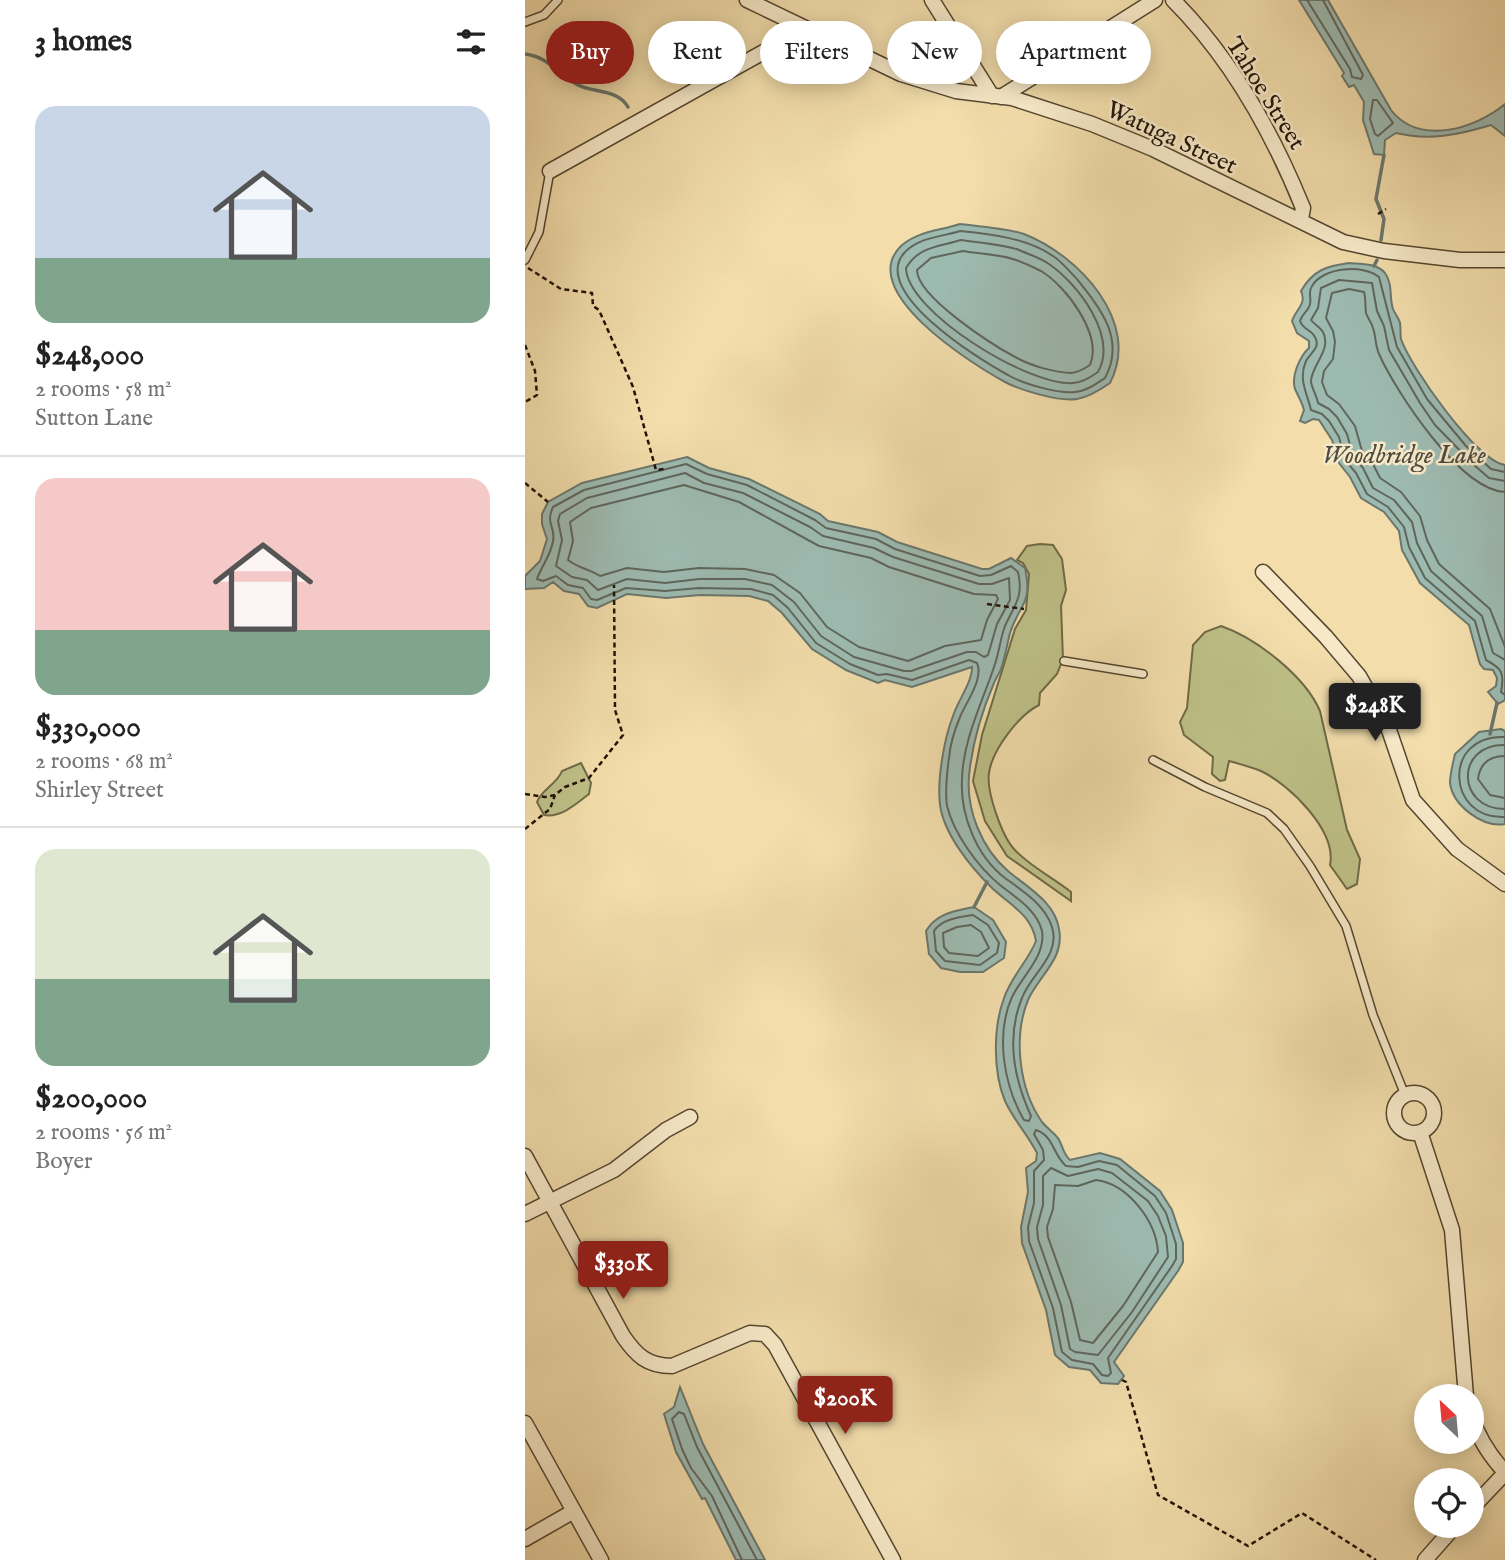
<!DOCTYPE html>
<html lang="en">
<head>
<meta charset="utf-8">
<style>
  :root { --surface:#fff; --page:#f6f6f6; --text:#222; --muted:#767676; --line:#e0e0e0; --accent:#8f2418 }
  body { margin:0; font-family:"IM FELL English",serif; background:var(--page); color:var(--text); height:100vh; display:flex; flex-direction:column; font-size:26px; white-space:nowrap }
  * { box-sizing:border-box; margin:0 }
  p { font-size:23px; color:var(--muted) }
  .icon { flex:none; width:38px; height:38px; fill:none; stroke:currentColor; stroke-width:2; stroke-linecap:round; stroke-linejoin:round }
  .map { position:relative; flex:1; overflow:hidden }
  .side { display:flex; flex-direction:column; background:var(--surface); width:525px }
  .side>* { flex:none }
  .banner { position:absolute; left:21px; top:21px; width:665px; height:63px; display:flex; gap:14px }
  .needle { width:46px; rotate:334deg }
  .fabs { position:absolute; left:889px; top:1384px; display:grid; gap:14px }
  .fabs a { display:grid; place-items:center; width:70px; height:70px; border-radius:50%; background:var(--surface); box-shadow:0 4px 18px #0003; font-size:35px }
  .price { position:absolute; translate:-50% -60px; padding:0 16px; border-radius:7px; background:var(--accent); color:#fff; font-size:23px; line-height:46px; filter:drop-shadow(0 2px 4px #0008) }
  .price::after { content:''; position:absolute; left:50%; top:42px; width:21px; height:16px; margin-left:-10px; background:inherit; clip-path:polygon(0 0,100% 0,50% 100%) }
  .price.active { background:#222; color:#fff }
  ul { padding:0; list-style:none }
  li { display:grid; align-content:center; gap:14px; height:371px; padding:0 35px }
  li+li { border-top:2px solid var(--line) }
  li span { display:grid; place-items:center; height:217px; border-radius:21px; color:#555 }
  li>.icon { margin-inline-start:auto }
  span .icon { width:126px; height:126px; fill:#fffc; stroke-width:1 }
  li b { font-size:30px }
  h2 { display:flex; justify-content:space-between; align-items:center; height:84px; padding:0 35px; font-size:30px }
  .chip { padding:0 24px; border-radius:32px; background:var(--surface); box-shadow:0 4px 18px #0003; font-size:24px; line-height:63px }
  .chip.active { background:var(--accent); color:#fff }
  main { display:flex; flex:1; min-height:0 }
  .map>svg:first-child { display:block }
  .green { fill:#bdc087; stroke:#6f6a47; stroke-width:2 }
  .water { fill:#9dbab1; stroke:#6b776d; stroke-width:2 }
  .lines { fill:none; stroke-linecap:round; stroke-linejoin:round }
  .shore { stroke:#5f665c; stroke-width:2 }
  .stream { stroke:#6b776d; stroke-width:3.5 }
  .lane-casing { stroke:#554630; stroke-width:10 }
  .street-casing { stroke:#554630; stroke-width:17 }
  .path { stroke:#211307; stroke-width:2.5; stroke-dasharray:5 3.5; stroke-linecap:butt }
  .lane { stroke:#f7e9c8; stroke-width:7 }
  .street { stroke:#f7e9c8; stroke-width:14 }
  .labels { text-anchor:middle; stroke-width:5; stroke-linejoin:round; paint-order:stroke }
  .street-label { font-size:24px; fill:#211307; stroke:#f7e9c8 }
  .water-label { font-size:26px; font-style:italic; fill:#4c4d42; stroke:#f7e9c8 }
</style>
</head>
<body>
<main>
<section class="side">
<h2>3 homes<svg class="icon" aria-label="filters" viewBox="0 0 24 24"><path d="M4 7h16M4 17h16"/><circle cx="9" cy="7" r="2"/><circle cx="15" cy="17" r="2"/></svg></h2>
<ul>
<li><span style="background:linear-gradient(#c9d6e8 70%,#7fa58c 0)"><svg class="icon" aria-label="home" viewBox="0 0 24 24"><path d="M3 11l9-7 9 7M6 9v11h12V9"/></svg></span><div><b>$248,000</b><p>2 rooms · 58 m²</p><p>Sutton Lane</p></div></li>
<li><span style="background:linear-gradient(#f6c9c9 70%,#7fa58c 0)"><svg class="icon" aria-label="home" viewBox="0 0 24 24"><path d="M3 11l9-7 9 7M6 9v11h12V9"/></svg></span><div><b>$330,000</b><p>2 rooms · 68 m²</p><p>Shirley Street</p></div></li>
<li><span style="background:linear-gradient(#dfe7d0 60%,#7fa58c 0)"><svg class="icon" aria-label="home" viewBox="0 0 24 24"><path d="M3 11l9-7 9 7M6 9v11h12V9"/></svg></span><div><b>$200,000</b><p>2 rooms · 56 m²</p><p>Boyer</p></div></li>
</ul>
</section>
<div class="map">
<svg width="980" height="1560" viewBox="0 0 980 1560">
  <rect width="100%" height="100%" fill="#f2ddab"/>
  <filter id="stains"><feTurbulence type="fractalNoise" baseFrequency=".00286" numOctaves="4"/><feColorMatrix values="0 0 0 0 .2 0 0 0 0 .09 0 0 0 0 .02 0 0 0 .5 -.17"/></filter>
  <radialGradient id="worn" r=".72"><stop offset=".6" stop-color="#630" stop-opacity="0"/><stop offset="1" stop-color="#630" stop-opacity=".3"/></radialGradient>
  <path class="green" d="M515,544L528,545L537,559L541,590L536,606L538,659L532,674L515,693L514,705C494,715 467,750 464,773C461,791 477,836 489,849C504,866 529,878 546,892V901L482,856L460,821L448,781L457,735L490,629L501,610L504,574L498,563L492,560L502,546Z
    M696,626C731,638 780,676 795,711L822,830L835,859L832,884L822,889L805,865C812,831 765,785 736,771C726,767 715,764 704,761L700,780L695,781L687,774L688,757L659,735L655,722L662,708L668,645L680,632Z
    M56,763L66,783L64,794C51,804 36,818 19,815L12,802C17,789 32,784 37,771Z"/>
  <path class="water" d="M774,0H803L866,110C894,146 950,129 980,104V136L966,125C933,135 904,141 871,133L860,140L859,155L849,154L838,120L839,102L829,85L824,87L817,76L819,73Z
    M435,224C451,226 485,229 499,234C553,255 617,322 585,383C575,390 564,397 552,399C534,402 495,390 480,382C447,364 330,291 376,246C393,231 414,231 435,224Z
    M824,263C835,264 852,263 860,273C868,284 864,297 868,309C870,314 874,318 875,323C876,329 875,334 876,339C885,366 952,462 980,465V700L973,704L963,692L971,686L972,678L968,670L959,669L955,664L944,625L895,583L877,550L874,531L859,512L836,498L825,477L814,463L807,440L794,420L788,419L780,423L775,421L779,410C777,402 773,396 770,389C766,376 775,356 784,348V341L772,333L767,321C771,309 782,304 776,291C788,270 802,266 824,263Z
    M162,457L184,468L224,479L295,514L303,521L353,532L372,542L457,569H464L486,558L500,568C508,605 494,604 485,633C482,645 480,657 476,669C474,674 471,678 469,683C457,711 447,745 444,776C441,810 457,849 483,871C502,887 530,902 534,929C540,959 514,975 503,1000C488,1037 494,1089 517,1122C522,1128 528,1132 532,1137C538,1144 537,1153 545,1160L575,1153L595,1159L635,1191L647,1210L658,1243V1262L653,1271L589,1362L599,1376L593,1384L576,1383L565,1370L544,1367L530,1355L521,1310L497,1243L496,1227L503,1192L501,1168L511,1161L512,1153C503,1135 488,1119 480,1101C468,1072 468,1028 479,998C486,977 503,961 511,941C506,913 484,905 465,886C445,866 419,834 415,805C412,780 419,739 428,716C433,700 447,683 447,667L387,687L360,680L353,683L321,670L287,649L257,613L243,601L224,596L175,595L141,598L102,594L72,608L63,606L54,594L39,591L28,582L19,588L0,589V576L15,561L22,539L17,524V514L23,502L57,483Z
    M976,729L980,731V824C958,828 928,806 925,783C925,774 928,763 930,754L954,732Z
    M449,907L468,920L481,942L479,958L458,972H435L416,968L404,954L401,931C412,913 430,911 449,907Z
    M155,1387L178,1444L240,1560H211L180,1498L177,1499L151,1452L139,1414L149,1407Z"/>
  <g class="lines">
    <path class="shore" d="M782,0L825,69L827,77L836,79L838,75L798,0
      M848,100H852L868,123L853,136L850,134L845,119Z
      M435,231C465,234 502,238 528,256C536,261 544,271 551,278C575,308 601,339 580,378C571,384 561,391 550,392C534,394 498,384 483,375C455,360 343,291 380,252C395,237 416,237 435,231Z
      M436,240C449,242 483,245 494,250C503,254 516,258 524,264C553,284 593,336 573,372C566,377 557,383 548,383C505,387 382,312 381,268C394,246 414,247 436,240Z
      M438,251C454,254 476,254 491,260C499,263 508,267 516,271C541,286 578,335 565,365C559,369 552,373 545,373C528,372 507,366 492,358C469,346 392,297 392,270L406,258Z
      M161,464L182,474L222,485L290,520L301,528L351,539L370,549L455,576L466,575L486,566L493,572C499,598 489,605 480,626C475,639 474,654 469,667C457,703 438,740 437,779C435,814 451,856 480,878C498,891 520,905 527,927C536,955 506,974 497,998C481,1037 489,1079 506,1116L504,1121L499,1120C479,1086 470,1035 487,997C497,976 521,956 517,931C512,910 490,897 475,885C453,867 429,834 422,806C420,794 422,771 424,758C425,746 430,729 435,717C441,702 459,679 452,663L444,660L387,680L362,674L353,675L325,664L291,643L263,608L248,595L226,589L174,588L140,591L101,588L72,600L66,599L58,588L43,585L31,576L18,581L12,579C16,567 26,555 28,541C31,527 20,524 28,507L59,490Z
      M980,472L966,469L941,446L902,399L872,347L854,277C838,264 798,267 787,286C782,293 788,300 784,307C781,313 777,314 775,321C778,330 786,329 790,337C796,348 785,353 781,361C773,379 782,393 786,410L797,414L804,421L814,437L820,460L831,473L842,494L863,507L879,527L884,547L900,578L950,621L961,660C976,668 980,672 976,692L980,695
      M160,473L179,483L218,493L285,527L298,536L349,548L368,557L454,584H467L484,578L485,600L472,624L463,655L459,657L451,652H442L386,671H379L329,657L296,636L269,602L247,585L220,579H174L140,583L102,579L73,590L62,580L47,577L31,566L37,540L33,521L35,514L62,498Z
      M980,481L964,478L949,465L910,425L895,403L864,350L859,326L852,311L847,283L814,280L796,288L793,308L786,320C789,324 795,327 798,332C807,350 787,364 786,381C786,387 792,396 793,403L804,409L812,417L822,434L828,456L838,468L848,488L869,500L887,522L892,543L906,571L957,616L968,653L980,660
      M159,485L214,502L294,546L346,558L364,567L449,594L471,595L473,599L462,620L456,640L420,646L383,661L334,647L302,627L275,593L249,575L220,569L174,568L139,572L102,568L75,576C64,569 53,568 43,560L48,541L45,522L66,508Z
      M980,492C935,490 871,392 854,354C850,345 851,336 848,328C847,323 843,319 841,313C840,306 841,299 839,292L824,289L807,293L801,318L808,331L810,342L808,359L799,371L797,382L802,395L814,404L830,426L837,451L847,462L855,478L876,492L895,516L902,540L914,564L965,609L980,647
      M980,737C917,734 921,820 980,817
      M980,745C930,744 931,809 980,809
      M980,756C964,756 955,763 953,779L965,795L980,798
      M448,915L463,925L474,943L472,953L455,965L420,961L411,951L409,931C417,919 434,917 448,915Z
      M446,925L456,932L464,948L453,956L424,953L419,947L418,933L432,927Z
      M511,1130C529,1136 528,1155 541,1166L553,1167L574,1161L592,1165L630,1196L641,1213L651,1244V1259L647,1266L583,1358L586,1373L583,1376L577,1375L568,1364L547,1360L537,1352L528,1308L504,1241L503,1227L509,1203V1171L519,1160L518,1150L509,1134Z
      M526,1168L543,1176L573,1169L587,1173L623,1201L633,1216L641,1236L643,1257L607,1312L573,1355L550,1352L545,1349L536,1305L513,1239L512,1227L518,1205V1176Z
      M571,1180C603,1184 631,1221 633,1252L598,1306L568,1343L555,1340L546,1302L523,1237L522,1227L528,1209L530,1185L553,1186Z
      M217,1560L187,1496L166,1468L157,1449L147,1419L154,1412L159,1414L172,1447L232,1560"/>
    <path class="stream" d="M0,54C24,57 33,74 53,85C69,93 93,89 103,107
      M856,240L859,219L851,199L859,155
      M849,266L852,260
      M965,734L972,703
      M449,907L462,882"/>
    <defs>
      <path id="lane" d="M0,22L19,15L33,0
        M0,260L14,232L25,171
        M539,661L618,674
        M628,760L680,787L742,813L759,829L785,866L821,926L848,1015L880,1095"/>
      <path id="street" d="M222,0L376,74L431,91L487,98L567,124L628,149L818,242L859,251L935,260H980
        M407,0L467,96
        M648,0C705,57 748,134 778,208L776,219
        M476,97L630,0
        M25,171L244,49L274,26
        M738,572L801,637L834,676L863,727L888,800L932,849L980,884
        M869 1113a20 20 0 1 1 40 0a20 20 0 1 1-40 0Z
        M895,1132L927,1230L941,1396
        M0,1156L98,1336C111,1355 122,1366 147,1366L225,1333L240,1334L250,1345L368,1560
        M0,1214L89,1170L141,1130L165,1117
        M947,1418C954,1439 964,1455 980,1472
        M0,1423L76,1560
        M947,1508L980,1473
        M0,1539L49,1511
        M900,1560L930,1526"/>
    </defs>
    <use href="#lane" class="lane-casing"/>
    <use href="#street" class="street-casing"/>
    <path class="path" d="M853,214L861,209
      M3,268L36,289L67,293L68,306L74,310L108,387L131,470L139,469
      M0,345L10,371L12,395L0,402
      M0,483L23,502
      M462,604L499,609
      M0,794L20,797L30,795L40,787L64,778L98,735L90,710L89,585
      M0,829L25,809L30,795
      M597,1380L601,1382L633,1495L723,1546L777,1513L851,1560"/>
    <use href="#lane" class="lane"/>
    <use href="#street" class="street"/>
  </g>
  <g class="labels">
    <g class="street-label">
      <text transform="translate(741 93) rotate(58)" y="8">Tahoe Street</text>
      <text transform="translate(647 137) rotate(25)" y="8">Watuga Street</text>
    </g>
    <g class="water-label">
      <text x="879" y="463">Woodbridge Lake</text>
    </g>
  </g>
  <rect width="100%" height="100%" filter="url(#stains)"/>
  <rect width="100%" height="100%" fill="url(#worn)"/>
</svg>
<div class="fabs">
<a><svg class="needle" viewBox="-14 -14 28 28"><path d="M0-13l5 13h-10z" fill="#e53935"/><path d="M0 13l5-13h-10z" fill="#767676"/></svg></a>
<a><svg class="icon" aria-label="locate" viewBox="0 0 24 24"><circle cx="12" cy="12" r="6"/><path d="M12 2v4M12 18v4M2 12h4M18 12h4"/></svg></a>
</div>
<b class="price active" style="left:850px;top:743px">$248K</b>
<b class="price" style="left:98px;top:1301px">$330K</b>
<b class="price" style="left:320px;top:1436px">$200K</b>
<div class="banner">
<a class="chip active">Buy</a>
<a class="chip">Rent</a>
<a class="chip">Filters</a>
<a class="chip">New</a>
<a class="chip">Apartment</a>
</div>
</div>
</main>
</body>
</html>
